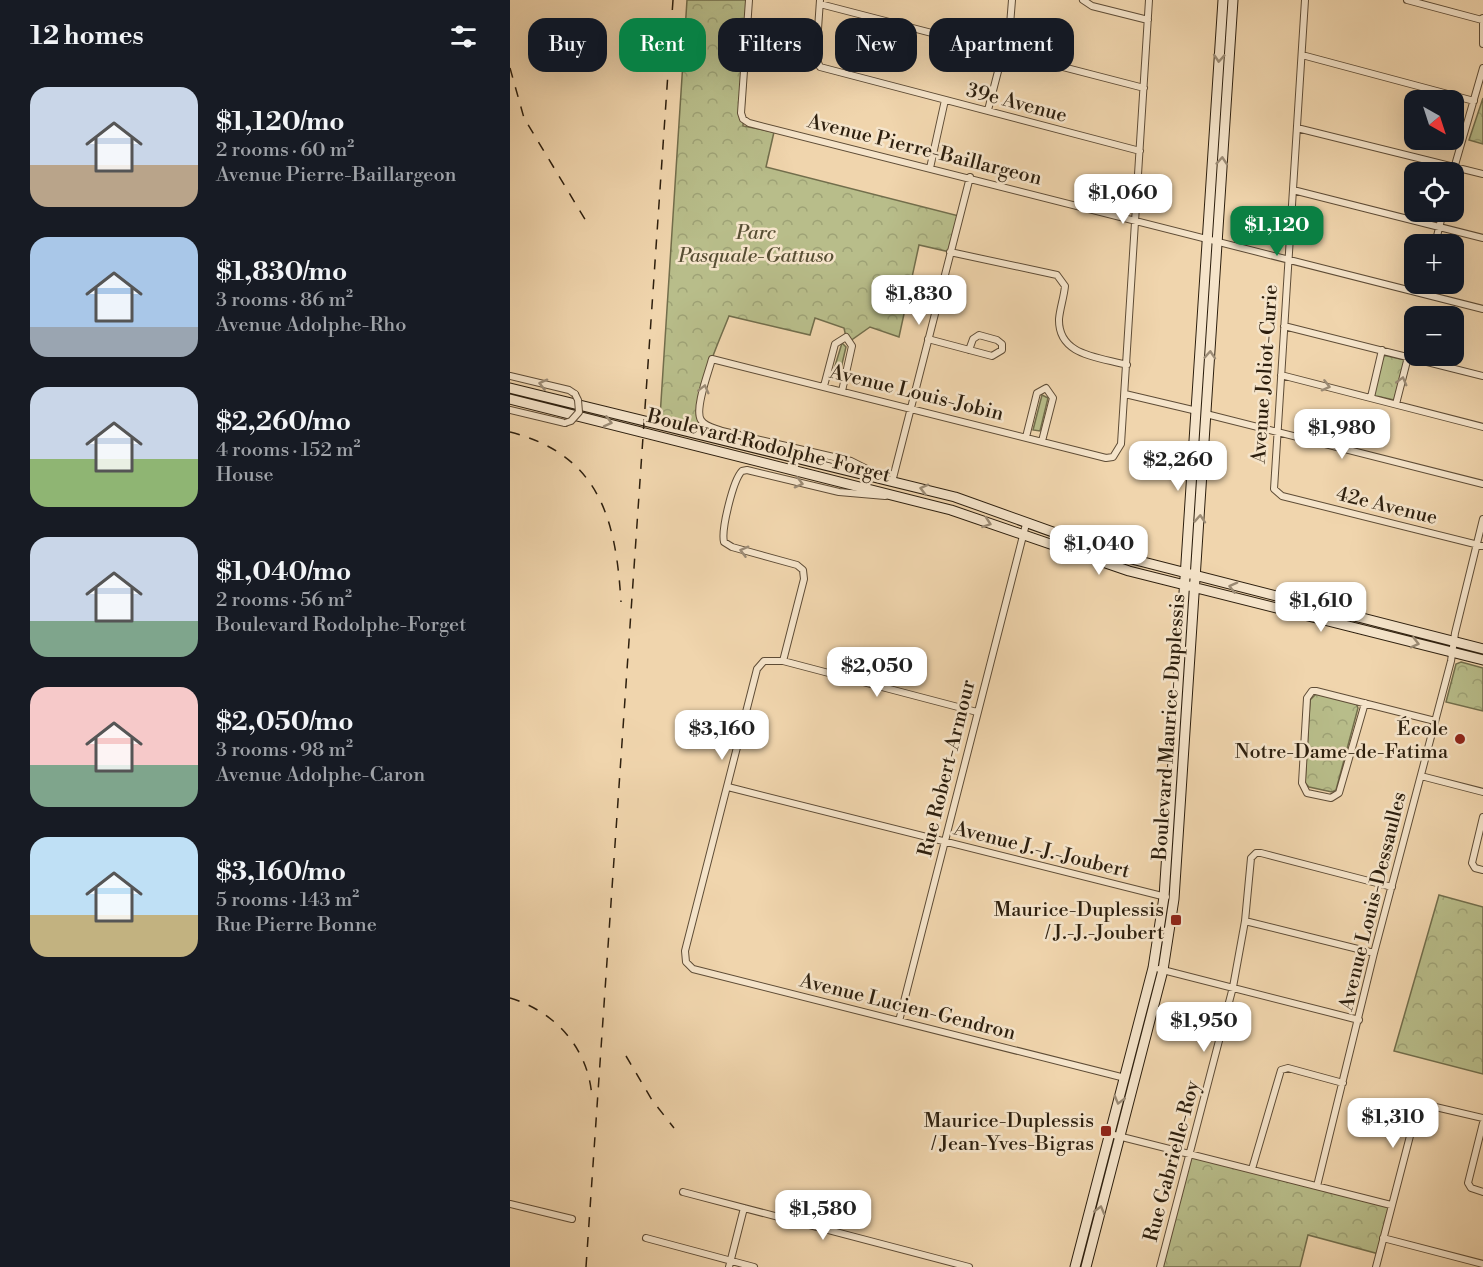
<!DOCTYPE html>
<html lang="en">
<head>
<meta charset="utf-8">
<style>
  :root { --surface:#171b24; --page:#20242c; --text:#f1f3f6; --muted:#9ea1a6; --accent:#0b8043 }
  body { margin:0; font-family:"Libre Bodoni",serif; background:var(--page); color:var(--text); height:100vh; display:flex; flex-direction:column; font-size:22px; white-space:nowrap }
  * { box-sizing:border-box; margin:0 }
  p { font-size:20px; color:var(--muted) }
  .icon { flex:none; width:33px; height:33px; fill:none; stroke:currentColor; stroke-width:2; stroke-linecap:round; stroke-linejoin:round }
  .map { position:relative; flex:1; overflow:hidden }
  .drawer { display:flex; flex-direction:column; background:var(--surface); width:510px }
  .drawer>* { flex:none }
  .top-card { position:absolute; left:18px; top:18px; width:570px; height:54px; display:flex; gap:12px }
  .needle { width:39px; rotate:141deg }
  .fabs { position:absolute; left:894px; top:90px; display:grid; gap:12px }
  .fabs a { display:grid; place-items:center; width:60px; height:60px; border-radius:12px; background:var(--surface); box-shadow:0 6px 24px #0002; font-size:30px }
  .price { position:absolute; translate:-50% -51px; padding:0 14px; border-radius:12px; background:#fff; color:#222; font-size:20px; line-height:39px; filter:drop-shadow(0 2px 3px #0008) }
  .price::after { content:''; position:absolute; left:50%; top:36px; width:18px; height:14px; margin-left:-9px; background:inherit; clip-path:polygon(0 0,100% 0,50% 100%) }
  .price.current { background:var(--accent); color:#fff }
  ul { padding:0; list-style:none }
  li { display:flex; align-items:center; gap:18px; height:150px; padding:0 30px }
  li span { display:grid; place-items:center; flex:none; width:168px; height:120px; border-radius:18px; color:#555 }
  li>.icon { margin-inline-start:auto }
  span .icon { width:72px; height:72px; fill:#fffc; stroke-width:1 }
  li b { font-size:26px }
  h2 { display:flex; justify-content:space-between; align-items:center; height:72px; padding:0 30px; font-size:26px }
  .pill { padding:0 21px; border-radius:18px; background:var(--surface); box-shadow:0 6px 24px #0002; font-size:21px; line-height:54px }
  .pill.current { background:var(--accent); color:#fff }
  main { display:flex; flex:1; min-height:0 }
  .map>svg:first-child { display:block }
  .grass { fill:#b8bd8a; stroke:#726e4c; stroke-width:1.5 }
  .forest { fill:url(#forest-crowns); stroke:#726e4c; stroke-width:1.5 }
  .lines { fill:none; stroke-linecap:round; stroke-linejoin:round }
  .street-casing { stroke:#5e4c36; stroke-width:8 }
  .secondary-casing { stroke:#2d1f0e; stroke-width:11 }
  .street { stroke:#f5e4ca; stroke-width:6 }
  .secondary { stroke:#f5e4ca; stroke-width:9 }
  .rail { stroke:#2d1f0e; stroke-width:1.5; stroke-dasharray:10 10; stroke-linecap:butt }
  .street-bridge-casing { stroke:#5e4c36; stroke-width:8; stroke-linecap:butt }
  .street-bridge { stroke:#f5e4ca; stroke-width:6 }
  .oneway { stroke:#9b8b75 }
  .poi-dot { fill:#8f2418; stroke:#f5e4ca; stroke-width:2 }
  .labels { text-anchor:middle; stroke-width:5; stroke-linejoin:round; paint-order:stroke }
  .street-label { font-size:20px; fill:#2d1f0e; stroke:#f5e4ca }
  .park-label { font-size:20px; font-style:italic; fill:#574e33; stroke:#f5e4ca }
  .poi-label { font-size:20px; fill:#2d1f0e; stroke:#f5e4ca; text-anchor:end }
</style>
</head>
<body>
<main>
<section class="drawer">
<h2>12 homes<svg class="icon" aria-label="filters" viewBox="0 0 24 24"><path d="M4 7h16M4 17h16"/><circle cx="9" cy="7" r="2"/><circle cx="15" cy="17" r="2"/></svg></h2>
<ul>
<li><span style="background:linear-gradient(#c9d6e8 65%,#b9a48a 0)"><svg class="icon" aria-label="home" viewBox="0 0 24 24"><path d="M3 11l9-7 9 7M6 9v11h12V9"/></svg></span><div><b>$1,120/mo</b><p>2 rooms · 60 m²</p><p>Avenue Pierre-Baillargeon</p></div></li>
<li><span style="background:linear-gradient(#a9c7e8 75%,#9aa5b1 0)"><svg class="icon" aria-label="home" viewBox="0 0 24 24"><path d="M3 11l9-7 9 7M6 9v11h12V9"/></svg></span><div><b>$1,830/mo</b><p>3 rooms · 86 m²</p><p>Avenue Adolphe-Rho</p></div></li>
<li><span style="background:linear-gradient(#c9d6e8 60%,#8fb573 0)"><svg class="icon" aria-label="home" viewBox="0 0 24 24"><path d="M3 11l9-7 9 7M6 9v11h12V9"/></svg></span><div><b>$2,260/mo</b><p>4 rooms · 152 m²</p><p>House</p></div></li>
<li><span style="background:linear-gradient(#c9d6e8 70%,#7fa58c 0)"><svg class="icon" aria-label="home" viewBox="0 0 24 24"><path d="M3 11l9-7 9 7M6 9v11h12V9"/></svg></span><div><b>$1,040/mo</b><p>2 rooms · 56 m²</p><p>Boulevard Rodolphe-Forget</p></div></li>
<li><span style="background:linear-gradient(#f6c9c9 65%,#7fa58c 0)"><svg class="icon" aria-label="home" viewBox="0 0 24 24"><path d="M3 11l9-7 9 7M6 9v11h12V9"/></svg></span><div><b>$2,050/mo</b><p>3 rooms · 98 m²</p><p>Avenue Adolphe-Caron</p></div></li>
<li><span style="background:linear-gradient(#bfe0f5 65%,#c2b280 0)"><svg class="icon" aria-label="home" viewBox="0 0 24 24"><path d="M3 11l9-7 9 7M6 9v11h12V9"/></svg></span><div><b>$3,160/mo</b><p>5 rooms · 143 m²</p><p>Rue Pierre Bonne</p></div></li>
</ul>
</section>
<div class="map">
<svg width="973" height="1267" viewBox="0 0 973 1267">
  <defs>
    <pattern id="forest-crowns" width="20" height="18" patternUnits="userSpaceOnUse" patternTransform="scale(1.5)"><rect width="20" height="18" fill="#b8bd8a"/><path d="M2 6a3 3 0 1 1 6 0M12 15a3 3 0 1 1 6 0" fill="none" stroke="#9ea276"/></pattern>
  </defs>
  <rect width="100%" height="100%" fill="#f0d5ad"/>
  <filter id="stains"><feTurbulence type="fractalNoise" baseFrequency=".00333" numOctaves="4"/><feColorMatrix values="0 0 0 0 .2 0 0 0 0 .09 0 0 0 0 .02 0 0 0 .5 -.17"/></filter>
  <radialGradient id="worn" r=".72"><stop offset=".6" stop-color="#630" stop-opacity="0"/><stop offset="1" stop-color="#630" stop-opacity=".3"/></radialGradient>
  <path class="grass" d="M332,343L336,347L328,381L321,379Z
    M532,395L538,398L530,431L523,430Z"/>
  <path class="forest" d="M177,0H241L233,126L264,132L256,167L449,216L440,252L409,245L389,337L360,327L340,341L336,337L334,328L305,318L300,335L219,316C208,344 186,390 190,419L204,427L202,432L150,417Z
    M973,98V144L959,140Z
    M873,355L895,360L884,400L862,395Z
    M951,662L973,668V711L936,702L946,664Z
    M806,694L846,703L848,708L826,790L822,792L799,787L795,783L800,700Z
    M929,895L973,907V1074L884,1051Z
    M680,1154L881,1205L869,1254L798,1235L790,1267H650Z"/>
  <g class="lines">
    <defs>
      <path id="street" d="M239,0L231,113L233,119L239,123L973,309
        M310,0L306,58L310,67L630,151
        M573,0L582,6L638,20
        M795,0L764,489L772,496L973,546
        M897,0L972,20
        M310,4L634,88
        M973,18V44
        M792,55L964,101
        M478,110L500,25L502,0
        M787,128L973,174
        M420,168L435,100
        M943,172L973,68
        M783,190L973,238
        M925,244L933,212
        M440,252L547,275L555,286C554,297 550,308 549,319C548,356 589,357 617,365
        M913,293L915,284
        M774,326L973,376
        M418,339L482,356L492,350V344L487,340L469,335L463,339L459,350
        M771,375L973,427
        M0,376L59,390L65,394
        M314,386L325,344L336,337L342,346L332,391
        M615,394L687,411
        M861,397L872,350
        M886,404L898,357
        M0,410L55,423
        M696,414L973,484
        M516,437L527,393L536,388L543,398L532,441
        M371,476L341,461L212,431C205,428 195,427 191,420C184,409 199,371 202,359L596,458L603,457L611,444L639,0
        M382,482L460,177
        M375,496L329,492L237,470L232,471C223,480 211,530 214,542L222,547L287,565L293,570L294,579L273,661H254L247,669L175,951L176,962L183,969L615,1078
        M273,661L467,712
        M855,703L829,793L821,798L797,793L792,783L797,698L802,691H806L925,721
        M911,776L973,792
        M218,787L656,897
        M973,817L962,863L965,868L973,870
        M735,921L864,953
        M649,969L849,1020
        M389,1021L516,524
        M973,1123L958,1183L961,1188L973,1192
        M600,1134L881,1205
        M742,1169L771,1070L778,1068L833,1083
        M807,1186L864,953L941,661L945,633L973,519
        M173,1192L459,1267
        M0,1204L62,1219
        M136,1238L244,1267
        M873,1238L973,1264
        M219,1267L234,1208
        M650,1267L723,987L735,921L741,858L746,853H751L882,887
        M866,1267L907,1109L917,1105L973,1118"/>
      <path id="secondary" d="M0,388L445,497L610,556L973,649
        M0,399L441,510L619,571L973,660
        M565,1267L643,968L654,897L713,0
        M576,1267L653,970L664,899L723,0"/>
    </defs>
    <use href="#street" class="street-casing"/>
    <use href="#secondary" class="secondary-casing"/>
    <use href="#street" class="street"/>
    <use href="#secondary" class="secondary"/>
    <path class="rail" d="M0,68L14,118L79,226
      M0,432C90,455 106,520 111,602
      M0,998C46,1012 79,1049 82,1098
      M116,1056L142,1100L164,1128
      M76,1267L163,0"/>
    <defs>
      <path id="street-bridge" d="M55,423L61,421L69,412L68,400L65,394"/>
    </defs>
    <use href="#street-bridge" class="street-bridge-casing"/>
    <use href="#street-bridge" class="street-bridge"/>
  </g>
  <defs><path id="oneway-chevron" d="M-2-3.5L2.5 0L-2 3.5" fill="none" stroke-width="1.6" stroke-linecap="round" stroke-linejoin="round" transform="scale(1.5)"/></defs>
  <g class="oneway">
    <use href="#oneway-chevron" transform="translate(709 58) rotate(94)"/>
    <use href="#oneway-chevron" transform="translate(712 161) rotate(-86)"/>
    <use href="#oneway-chevron" transform="translate(700 355) rotate(-86)"/>
    <use href="#oneway-chevron" transform="translate(892 381) rotate(-75)"/>
    <use href="#oneway-chevron" transform="translate(33 384) rotate(-166)"/>
    <use href="#oneway-chevron" transform="translate(816 386) rotate(14)"/>
    <use href="#oneway-chevron" transform="translate(194 389) rotate(-76)"/>
    <use href="#oneway-chevron" transform="translate(98 422) rotate(14)"/>
    <use href="#oneway-chevron" transform="translate(289 483) rotate(14)"/>
    <use href="#oneway-chevron" transform="translate(414 489) rotate(-166)"/>
    <use href="#oneway-chevron" transform="translate(690 519) rotate(-86)"/>
    <use href="#oneway-chevron" transform="translate(477 523) rotate(19)"/>
    <use href="#oneway-chevron" transform="translate(234 551) rotate(-165)"/>
    <use href="#oneway-chevron" transform="translate(723 587) rotate(-166)"/>
    <use href="#oneway-chevron" transform="translate(905 643) rotate(14)"/>
    <use href="#oneway-chevron" transform="translate(609 1100) rotate(105)"/>
    <use href="#oneway-chevron" transform="translate(590 1210) rotate(-75)"/>
  </g>
  <g class="poi-dot">
    <circle cx="950" cy="739" r="6"/>
    <rect x="660" y="914" width="12" height="12" rx="3"/>
    <rect x="590" y="1125" width="12" height="12" rx="3"/>
  </g>
  <g class="labels">
    <g class="street-label">
      <text transform="translate(507 102) rotate(15)" y="7">39e Avenue</text>
      <text transform="translate(415 149) rotate(14)" y="7">Avenue Pierre-Baillargeon</text>
      <text transform="translate(754 374) rotate(-86)" y="7">Avenue Joliot-Curie</text>
      <text transform="translate(407 392) rotate(14)" y="7">Avenue Louis-Jobin</text>
      <text transform="translate(259 445) rotate(14)" y="7">Boulevard Rodolphe-Forget</text>
      <text transform="translate(877 505) rotate(14)" y="7">42e Avenue</text>
      <text transform="translate(658 727) rotate(-86)" y="7">Boulevard Maurice-Duplessis</text>
      <text transform="translate(436 768) rotate(-76)" y="7">Rue Robert-Armour</text>
      <text transform="translate(532 849) rotate(14)" y="7">Avenue J.-J.-Joubert</text>
      <text transform="translate(862 901) rotate(-76)" y="7">Avenue Louis-Dessaulles</text>
      <text transform="translate(398 1006) rotate(14)" y="7">Avenue Lucien-Gendron</text>
      <text transform="translate(661 1161) rotate(-75)" y="7">Rue Gabrielle-Roy</text>
    </g>
    <g class="park-label">
      <text x="246" y="239">Parc<tspan x="246" dy="23">Pasquale-Gattuso</tspan></text>
    </g>
    <g class="poi-label">
      <text x="938" y="735">École<tspan x="938" dy="23">Notre-Dame-de-Fatima</tspan></text>
      <text x="654" y="916">Maurice-Duplessis<tspan x="654" dy="23">/ J.-J.-Joubert</tspan></text>
      <text x="584" y="1127">Maurice-Duplessis<tspan x="584" dy="23">/ Jean-Yves-Bigras</tspan></text>
    </g>
  </g>
  <rect width="100%" height="100%" filter="url(#stains)"/>
  <rect width="100%" height="100%" fill="url(#worn)"/>
</svg>
<div class="fabs">
<a><svg class="needle" viewBox="-14 -14 28 28"><path d="M0-13l5 13h-10z" fill="#e53935"/><path d="M0 13l5-13h-10z" fill="#9ea1a6"/></svg></a>
<a><svg class="icon" aria-label="locate" viewBox="0 0 24 24"><circle cx="12" cy="12" r="6"/><path d="M12 2v4M12 18v4M2 12h4M18 12h4"/></svg></a>
<a>+</a>
<a>−</a>
</div>
<b class="price" style="left:613px;top:225px">$1,060</b>
<b class="price current" style="left:767px;top:257px">$1,120</b>
<b class="price" style="left:409px;top:326px">$1,830</b>
<b class="price" style="left:832px;top:460px">$1,980</b>
<b class="price" style="left:668px;top:492px">$2,260</b>
<b class="price" style="left:589px;top:576px">$1,040</b>
<b class="price" style="left:811px;top:633px">$1,610</b>
<b class="price" style="left:367px;top:698px">$2,050</b>
<b class="price" style="left:212px;top:761px">$3,160</b>
<b class="price" style="left:694px;top:1053px">$1,950</b>
<b class="price" style="left:883px;top:1149px">$1,310</b>
<b class="price" style="left:313px;top:1241px">$1,580</b>
<div class="top-card">
<a class="pill">Buy</a>
<a class="pill current">Rent</a>
<a class="pill">Filters</a>
<a class="pill">New</a>
<a class="pill">Apartment</a>
</div>
</div>
</main>
</body>
</html>
